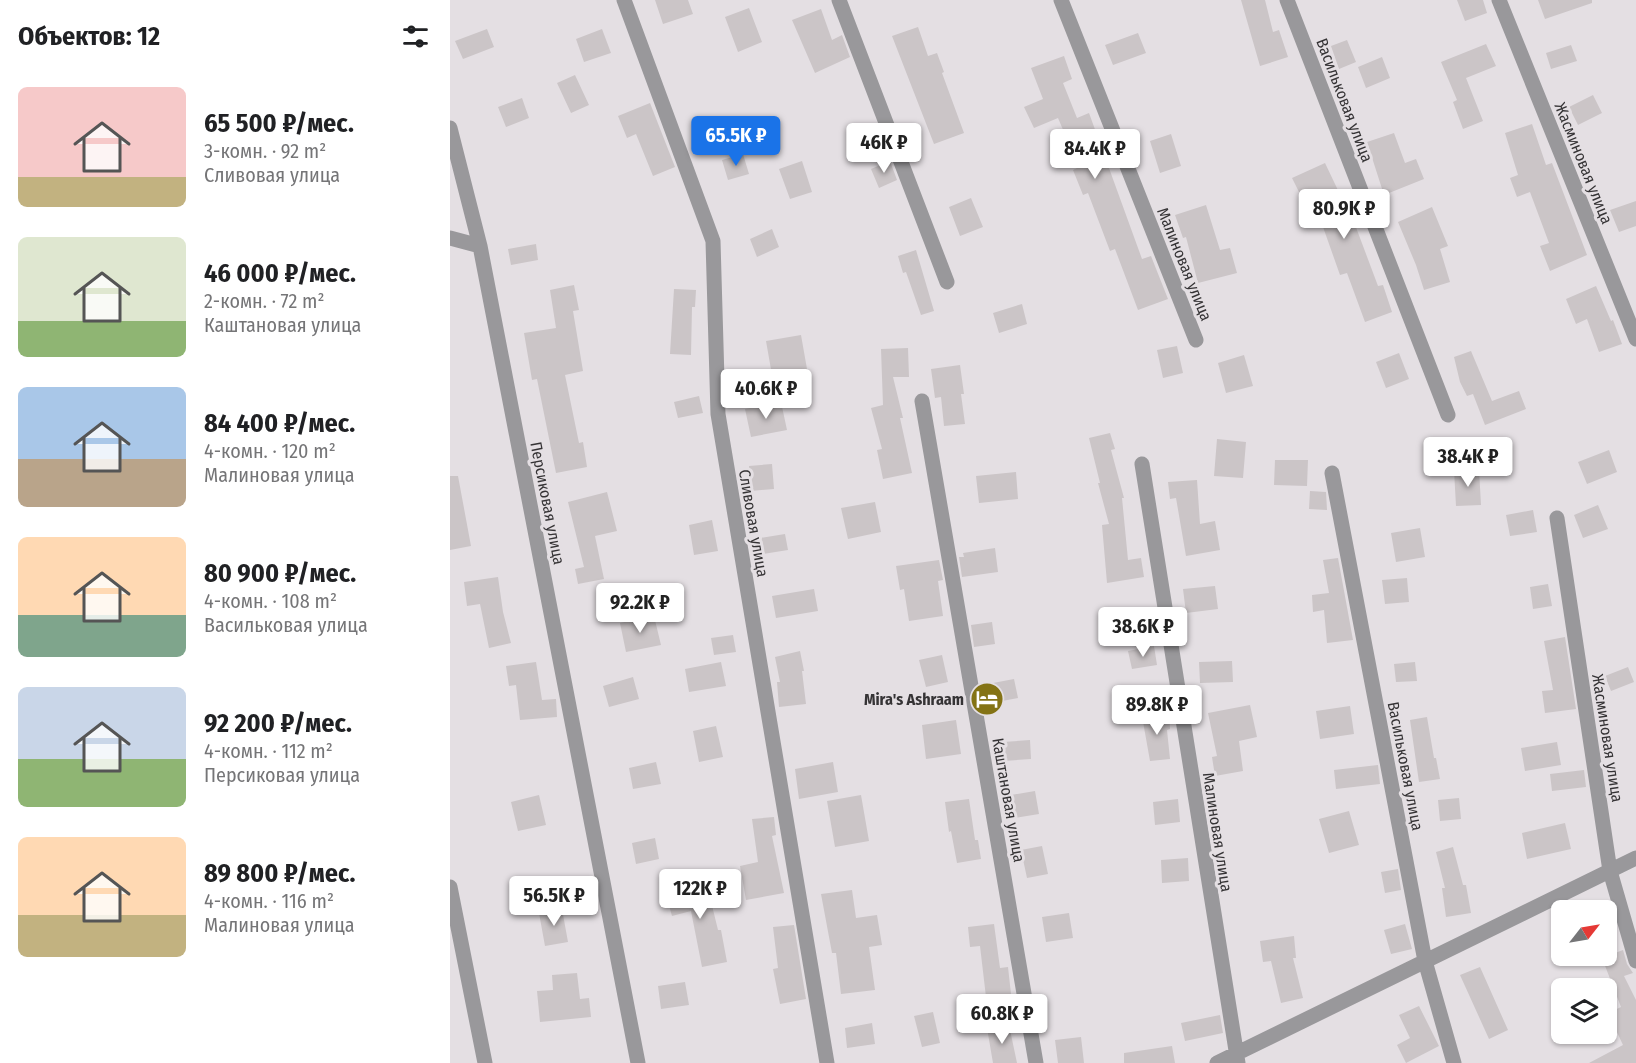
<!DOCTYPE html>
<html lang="ru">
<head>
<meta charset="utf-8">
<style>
  :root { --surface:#fff; --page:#f2f2f2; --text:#202124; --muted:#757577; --accent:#1a73e8 }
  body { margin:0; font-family:"Fira Sans Condensed",sans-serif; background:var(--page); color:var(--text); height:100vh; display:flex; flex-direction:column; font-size:22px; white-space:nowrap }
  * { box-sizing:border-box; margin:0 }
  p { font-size:20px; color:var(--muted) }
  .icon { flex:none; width:33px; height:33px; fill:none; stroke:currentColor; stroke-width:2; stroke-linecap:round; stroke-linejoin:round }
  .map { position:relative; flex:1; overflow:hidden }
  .details { display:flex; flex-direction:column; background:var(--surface); width:450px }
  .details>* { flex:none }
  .needle { width:39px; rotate:59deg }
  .fabs { position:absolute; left:1101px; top:900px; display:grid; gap:12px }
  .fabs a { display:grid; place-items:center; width:66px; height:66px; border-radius:9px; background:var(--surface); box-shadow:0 2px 4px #0004; font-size:30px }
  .price { position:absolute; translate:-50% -51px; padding:0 14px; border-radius:6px; background:#fff; color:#222; font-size:20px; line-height:39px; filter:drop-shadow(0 2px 3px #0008) }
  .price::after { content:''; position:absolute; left:50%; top:36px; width:18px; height:14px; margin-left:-9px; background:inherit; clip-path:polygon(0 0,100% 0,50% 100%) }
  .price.selected { background:var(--accent); color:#fff }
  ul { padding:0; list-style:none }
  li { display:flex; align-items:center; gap:18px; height:150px; padding:0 18px }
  li span { display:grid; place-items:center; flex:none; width:168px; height:120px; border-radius:9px; color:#555 }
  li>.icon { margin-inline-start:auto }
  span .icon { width:72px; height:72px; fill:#fffc; stroke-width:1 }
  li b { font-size:26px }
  h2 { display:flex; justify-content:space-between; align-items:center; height:72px; padding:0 18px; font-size:26px }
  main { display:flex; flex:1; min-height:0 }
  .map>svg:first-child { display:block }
  .building { fill:#cbc5c7 }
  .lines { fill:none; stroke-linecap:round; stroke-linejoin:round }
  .minor { stroke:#99989b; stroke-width:15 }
  .labels { text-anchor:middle; stroke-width:6; stroke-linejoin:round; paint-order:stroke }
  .street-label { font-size:16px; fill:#353335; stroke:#e4dfe3 }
  .poi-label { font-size:16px; font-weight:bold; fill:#353335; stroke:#e4dfe3; text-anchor:end }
</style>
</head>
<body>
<main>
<section class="details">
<h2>Объектов: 12<svg class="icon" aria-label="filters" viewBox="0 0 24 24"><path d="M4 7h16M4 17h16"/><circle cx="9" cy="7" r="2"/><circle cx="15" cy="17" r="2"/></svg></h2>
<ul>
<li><span style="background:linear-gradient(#f6c9c9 75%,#c2b280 0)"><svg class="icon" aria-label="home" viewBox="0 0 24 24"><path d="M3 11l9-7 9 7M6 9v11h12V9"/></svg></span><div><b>65 500 ₽/мес.</b><p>3-комн. · 92 m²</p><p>Сливовая улица</p></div></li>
<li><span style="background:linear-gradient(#dfe7d0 70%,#8fb573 0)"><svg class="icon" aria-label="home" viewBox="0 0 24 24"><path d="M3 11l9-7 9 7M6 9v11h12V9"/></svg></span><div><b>46 000 ₽/мес.</b><p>2-комн. · 72 m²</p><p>Каштановая улица</p></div></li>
<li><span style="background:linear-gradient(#a9c7e8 60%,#b9a48a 0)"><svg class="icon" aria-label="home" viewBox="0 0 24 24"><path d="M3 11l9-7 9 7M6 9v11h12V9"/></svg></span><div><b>84 400 ₽/мес.</b><p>4-комн. · 120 m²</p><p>Малиновая улица</p></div></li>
<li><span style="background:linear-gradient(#ffd9b3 65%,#7fa58c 0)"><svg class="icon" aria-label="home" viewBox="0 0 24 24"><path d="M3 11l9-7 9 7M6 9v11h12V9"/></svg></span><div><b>80 900 ₽/мес.</b><p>4-комн. · 108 m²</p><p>Васильковая улица</p></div></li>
<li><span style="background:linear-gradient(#c9d6e8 60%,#8fb573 0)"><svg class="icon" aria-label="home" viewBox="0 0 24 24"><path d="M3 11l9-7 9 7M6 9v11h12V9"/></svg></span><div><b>92 200 ₽/мес.</b><p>4-комн. · 112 m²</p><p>Персиковая улица</p></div></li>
<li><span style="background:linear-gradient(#ffd9b3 65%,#c2b280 0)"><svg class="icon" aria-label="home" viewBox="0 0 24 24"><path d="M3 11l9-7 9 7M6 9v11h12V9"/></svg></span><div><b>89 800 ₽/мес.</b><p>4-комн. · 116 m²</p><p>Малиновая улица</p></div></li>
</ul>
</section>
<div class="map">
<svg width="1186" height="1063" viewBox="0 0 1186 1063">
  <rect width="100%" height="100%" fill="#e4dfe3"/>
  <path class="building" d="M205,0H238L243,14L213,24Z
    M791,0H815L823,32L829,30L838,57L810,66Z
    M1007,0H1033L1037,13L1015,21Z
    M1088,0H1142V3L1095,19Z
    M299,8L312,42L288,52L275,17Z
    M371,9L382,40L392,35L400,57L365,73L342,20Z
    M468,27L478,56L487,53L494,72L492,73L514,133L484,144L442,36Z
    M37,29L44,47L13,59L5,41Z
    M152,29L161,53L134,62L126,39Z
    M688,33L696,53L663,65L655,45Z
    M897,40L906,62L889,69L881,46Z
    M1036,44L1046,66L1016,78L1033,121L1013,129L1003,102L1007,100L991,62Z
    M1121,45L1127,61L1101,69L1096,53Z
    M614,56L622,79L613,83L627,118L639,113L692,259L701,256L718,299L688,310L665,249L660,251L638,193L633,195L623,170L629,167L608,118L584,128L574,107L593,99L581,68Z
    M932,57L940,78L916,88L908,67Z
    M125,75L139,105L121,113L107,83Z
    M1143,95L1152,113L1128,125L1119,107Z
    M72,98L79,118L56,127L48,107Z
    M200,103L225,167L203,176L186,134L177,138L168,116Z
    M1082,124L1096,165L1102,163L1137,255L1100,271L1090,246L1099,243L1080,192L1067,197L1060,178L1068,175L1055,133Z
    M944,133L955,163L966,159L974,179L934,195L917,142Z
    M721,134L731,166L710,173L700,141Z
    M293,154L299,174L278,180L272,160Z
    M352,161L362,192L340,199L329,169Z
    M440,161L447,180L429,188L421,169Z
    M875,163L895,205L902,202L909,221L904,222L928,286L933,285L942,312L915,322L897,273L890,275L861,193L852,198L842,178Z
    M521,198L533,227L510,236L499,207Z
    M1186,201V226L1169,232L1160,210Z
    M756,205L770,250L780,248L787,273L748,283L736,237L733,238L725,215Z
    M982,207L998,246L990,249L1000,282L974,290L966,265L948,222Z
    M322,229L329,247L307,257L300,239Z
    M86,244L88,260L61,265L58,249Z
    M466,250L484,311L471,315L456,272L453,273L448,256Z
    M124,285L129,310L123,311L133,371L115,375L129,443L133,442L137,467L106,473L87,379L82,380L74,333L106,328L100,290Z
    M1146,286L1161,321L1163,320L1172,344L1149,352L1137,319L1126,324L1116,299Z
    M224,289L246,290L245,307H242L241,355L220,354Z
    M572,304L577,324L549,333L543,313Z
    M351,335L357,369L322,375L316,341Z
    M727,346L733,373L713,378L707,350Z
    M458,348L459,377H443L453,418H450L462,473L433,479L427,450L432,449L421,408L433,405L431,349Z
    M1021,351L1042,401L1069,391L1076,409L1035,425L1023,394L1017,396L1010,382L1004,357Z
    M949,353L959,379L936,388L926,362Z
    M794,355L803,386L776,393L768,363Z
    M510,365L514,394H511L515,424L494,426L491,397L485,398L481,369Z
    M249,396L253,413L228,418L224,402Z
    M331,402L337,430L301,437L295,409Z
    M660,433L665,449L661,450L674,498H672L678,560L691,558L694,577L657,583L652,525L659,524L648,483H650L639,438Z
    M767,439L796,442L793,478L764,476Z
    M1159,450L1167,472L1137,484L1128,462Z
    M825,460H858L857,486L824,485Z
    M322,464L324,489L301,491L299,466Z
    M1029,469L1031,505L1006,506L1004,470Z
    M566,472L568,499L529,503L526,476Z
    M0,476H8L21,546L0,550Z
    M747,480L750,524L765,521L770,550L736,556L726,498L720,499L718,482Z
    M860,491L876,492L877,510L859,509Z
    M157,492L167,531L145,536L154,579L128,584L125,569L134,567L118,502Z
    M425,502L431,532L398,539L391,508Z
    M1148,505L1158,529L1133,538L1124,515Z
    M1083,510L1087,532L1060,536L1056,515Z
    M262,520L268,551L244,555L239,525Z
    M970,528L975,557L946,562L941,533Z
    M335,534L338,550L313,554L310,538Z
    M545,548L548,572L512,577L509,557H514L513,553Z
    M888,558L903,640L877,643L874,610L863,612L862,595L879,593L873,560Z
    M489,560L493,580L488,581L493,616L459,621L454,589L450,590L446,566Z
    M48,577L53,612L61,643L39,648L30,604L17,606L14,582Z
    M957,578L959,602L935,604L932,580Z
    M1098,584L1102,606L1083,609L1080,587Z
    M765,586L768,609L736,613L733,589Z
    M364,589L368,611L326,618L322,596Z
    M204,616L211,645L176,652L170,623Z
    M542,622L545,644L524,647L521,625Z
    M283,635L286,652L264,655L261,638Z
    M1115,637L1126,709L1095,713L1092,691L1103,690L1094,641Z
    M704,646L707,665L682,669L678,651Z
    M350,651L354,671H352L356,704L329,707L327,682H330L325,657Z
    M492,655L498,682L476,687L469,660Z
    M782,661L783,682L750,683L749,662Z
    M86,662L92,700L106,699L107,717L70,720L66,685L59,686L56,666Z
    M271,662L276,686L239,692L235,669Z
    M965,662L967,681L946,682L944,664Z
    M1178,667L1184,682L1161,691L1155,676Z
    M183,677L189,699L159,707L153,686Z
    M564,679L568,698L547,702L543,683Z
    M800,705L807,737L789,741L793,771L765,776L762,757L767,756L758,713Z
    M900,706L904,734L870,739L866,711Z
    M719,713L720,729L717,730L720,759L700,761L692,716Z
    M977,717L984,758H986L990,779L969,782L960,720Z
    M506,720L511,754L476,759L472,725Z
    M266,726L273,757L249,762L243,731Z
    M580,740L581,759L554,761L553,742Z
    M1107,742L1111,765L1075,771L1071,748Z
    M206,762L211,784L183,789L179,768Z
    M383,762L388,792L349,799L345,769Z
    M928,765L930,784L886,789L884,770Z
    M1134,770L1136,787L1102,791L1100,774Z
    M585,791L589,814L565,818L561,795Z
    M89,795L96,825L68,831L61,802Z
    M411,795L419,841L385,847L377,801Z
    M1009,798L1011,819L990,821L988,800Z
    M519,799L525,840H528L531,859L507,863L501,831L499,832L495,802Z
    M728,799L730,822L705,825L703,802Z
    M899,811L909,845L879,853L869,819Z
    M324,817L326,835L322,836L334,893L296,900L290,866L308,862L302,819Z
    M1115,823L1121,849L1077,859L1072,833Z
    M205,838L209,859L186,864L182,843Z
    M592,846L598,874L577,878L571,850Z
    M1003,847L1013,885H1016L1021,913L996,917L992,888H995L986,852Z
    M738,858L739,881L712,883L711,860Z
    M948,869L951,890L935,893L931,872Z
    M256,881L268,930H271L277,962L252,967L241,911L222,916L215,891Z
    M402,890L406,918L427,915L432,945L419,947L425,990L391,994L386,953H382L371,894Z
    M112,909L118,942L95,946L89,913Z
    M619,913L623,938L596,942L592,917Z
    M544,924L550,968L558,967L561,994L536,997L530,946L520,947L518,927Z
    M955,924L962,949L941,954L934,930Z
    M344,925L356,999L330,1004L323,969L328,968L323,927Z
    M844,936L846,958H843L853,998L831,1003L821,961L813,962L810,941Z
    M1173,950L1177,964L1183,973L1174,976L1186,1000V1063H1139L1173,1045L1158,1013L1171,1007L1152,958Z
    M1030,967L1058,1030L1039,1039L1010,975Z
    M127,973L130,999L139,998L141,1017L90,1022L87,991L103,990L102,975Z
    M235,982L239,1005L211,1009L208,986Z
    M969,1006L989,1046L956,1063L947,1045L960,1038L949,1015Z
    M483,1012L490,1043L472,1047L464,1016Z
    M770,1015L773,1033L735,1041L731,1023Z
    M422,1023L425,1044L397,1048L395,1028Z
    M559,1025L567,1063H543L537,1028Z
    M631,1037L634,1063H608L605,1040Z
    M722,1046L725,1063H674V1053Z"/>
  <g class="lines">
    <path class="minor" d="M174,0L263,241L268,414L377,1063
      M389,0L497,282
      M611,0L746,340
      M837,0L998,415
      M1049,0L1186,339
      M0,128L30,246L188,1063
      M0,238L30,246
      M472,401L586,1063
      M692,464L788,1063
      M882,473L975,961L1004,1063
      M1107,518L1160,871L1186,961
      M0,887L35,1063
      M767,1063L1186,858"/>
  </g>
  <defs>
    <symbol id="hotel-disc" viewBox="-11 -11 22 22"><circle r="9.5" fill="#847315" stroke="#e4dfe3"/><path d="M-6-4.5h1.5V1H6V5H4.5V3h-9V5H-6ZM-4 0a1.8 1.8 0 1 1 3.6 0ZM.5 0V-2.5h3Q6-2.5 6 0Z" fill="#fff"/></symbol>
  </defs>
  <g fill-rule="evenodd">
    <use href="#hotel-disc" x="518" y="680" width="38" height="38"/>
  </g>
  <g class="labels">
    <g class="street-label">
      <text transform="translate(895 100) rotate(69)" y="6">Васильковая улица</text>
      <text transform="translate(1134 163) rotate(68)" y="6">Жасминовая улица</text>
      <text transform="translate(735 264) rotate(68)" y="6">Малиновая улица</text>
      <text transform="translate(98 503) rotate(79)" y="6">Персиковая улица</text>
      <text transform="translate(304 523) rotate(80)" y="6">Сливовая улица</text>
      <text transform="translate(1158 738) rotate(81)" y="6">Жасминовая улица</text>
      <text transform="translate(956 766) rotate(79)" y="6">Васильковая улица</text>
      <text transform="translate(559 800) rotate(80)" y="6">Каштановая улица</text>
      <text transform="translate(768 832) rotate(81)" y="6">Малиновая улица</text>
    </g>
    <g class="poi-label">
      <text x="514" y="705">Mira's Ashraam</text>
    </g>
  </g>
</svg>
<div class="fabs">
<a><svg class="needle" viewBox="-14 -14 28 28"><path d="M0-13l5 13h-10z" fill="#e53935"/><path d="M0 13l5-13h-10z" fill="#757577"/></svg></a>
<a><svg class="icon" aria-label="layers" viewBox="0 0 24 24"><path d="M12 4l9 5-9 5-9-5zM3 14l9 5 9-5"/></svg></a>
</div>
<b class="price selected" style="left:286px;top:167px">65.5K ₽</b>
<b class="price" style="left:434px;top:174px">46K ₽</b>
<b class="price" style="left:645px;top:180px">84.4K ₽</b>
<b class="price" style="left:894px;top:240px">80.9K ₽</b>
<b class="price" style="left:316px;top:420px">40.6K ₽</b>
<b class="price" style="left:1018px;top:488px">38.4K ₽</b>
<b class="price" style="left:190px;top:634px">92.2K ₽</b>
<b class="price" style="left:693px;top:658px">38.6K ₽</b>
<b class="price" style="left:707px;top:736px">89.8K ₽</b>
<b class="price" style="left:250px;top:920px">122K ₽</b>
<b class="price" style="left:104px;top:927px">56.5K ₽</b>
<b class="price" style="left:552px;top:1045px">60.8K ₽</b>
</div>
</main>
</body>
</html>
